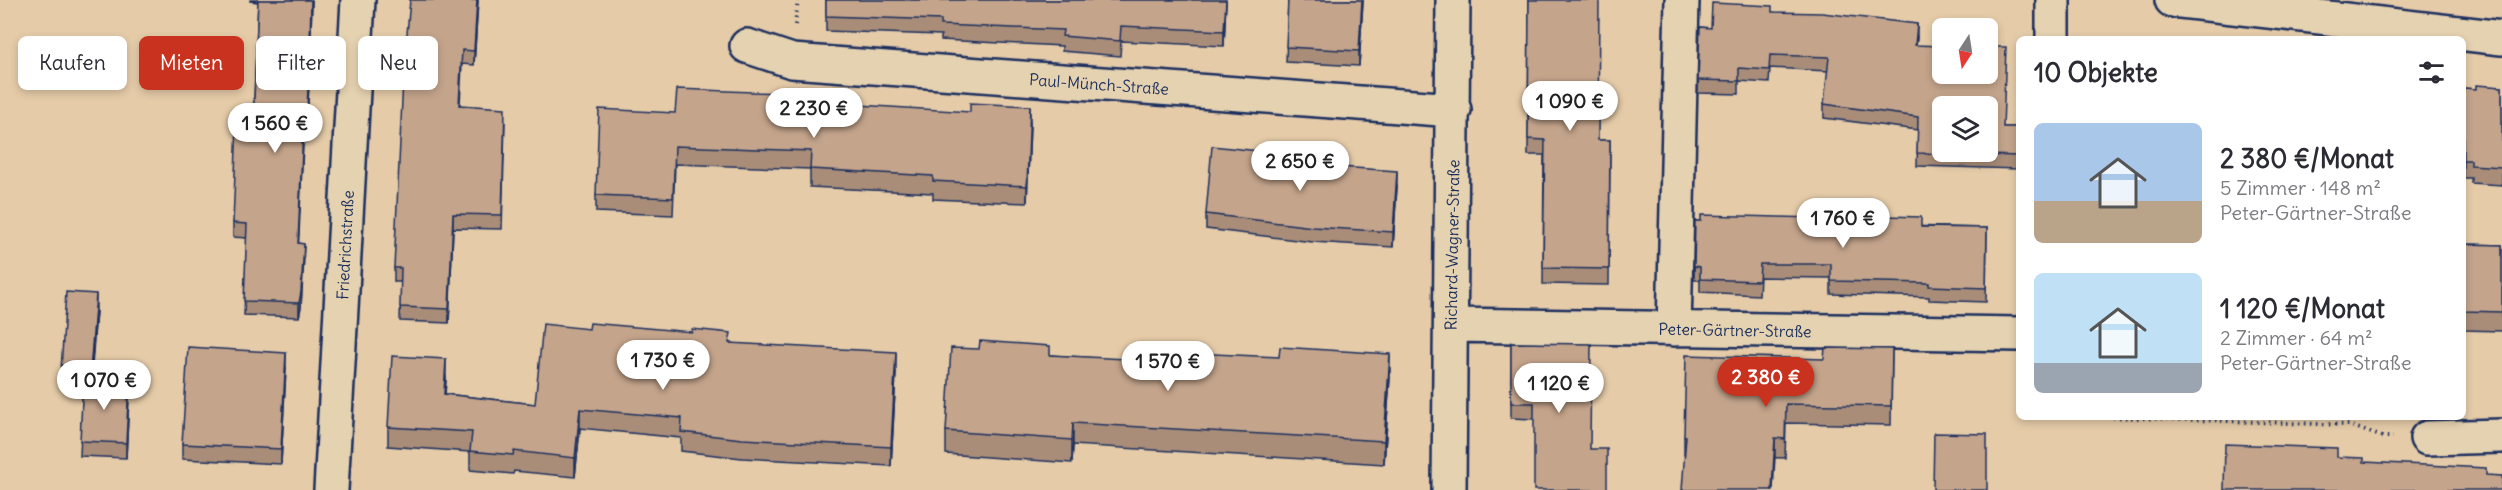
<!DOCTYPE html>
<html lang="de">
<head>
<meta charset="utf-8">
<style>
  :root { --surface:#fff; --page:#f2f2f3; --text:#2b2b33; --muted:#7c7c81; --accent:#c8321e }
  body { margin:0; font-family:Delius,sans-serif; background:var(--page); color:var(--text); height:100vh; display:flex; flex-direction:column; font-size:22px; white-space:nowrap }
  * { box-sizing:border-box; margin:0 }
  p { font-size:20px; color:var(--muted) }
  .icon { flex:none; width:33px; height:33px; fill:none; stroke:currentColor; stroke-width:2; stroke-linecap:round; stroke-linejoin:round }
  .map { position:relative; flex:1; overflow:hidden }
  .sheet { position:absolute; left:2016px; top:36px; width:450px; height:384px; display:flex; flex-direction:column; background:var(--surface); border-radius:9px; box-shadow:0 3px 9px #0003 }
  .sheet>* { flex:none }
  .top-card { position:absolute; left:18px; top:36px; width:570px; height:54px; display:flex; gap:12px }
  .needle { width:39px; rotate:192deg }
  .tools { position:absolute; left:1932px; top:18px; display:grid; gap:12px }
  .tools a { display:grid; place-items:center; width:66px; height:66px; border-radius:9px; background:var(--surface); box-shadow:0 3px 9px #0003; font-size:30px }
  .price { position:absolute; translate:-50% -51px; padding:0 14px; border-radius:21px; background:#fff; color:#222; font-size:20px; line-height:39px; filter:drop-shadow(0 2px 3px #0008) }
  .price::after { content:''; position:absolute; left:50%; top:36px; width:18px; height:14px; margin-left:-9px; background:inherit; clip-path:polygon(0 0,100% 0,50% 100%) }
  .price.selected { background:var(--accent); color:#fff }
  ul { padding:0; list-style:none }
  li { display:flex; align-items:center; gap:18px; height:150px; padding:0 18px }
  li span { display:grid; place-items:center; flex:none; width:168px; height:120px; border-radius:9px; color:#555 }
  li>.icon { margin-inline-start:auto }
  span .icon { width:72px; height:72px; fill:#fffc; stroke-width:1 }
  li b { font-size:26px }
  h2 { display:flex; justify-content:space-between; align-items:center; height:72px; padding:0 18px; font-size:26px }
  .tag { padding:0 21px; border-radius:9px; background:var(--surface); box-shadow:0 3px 9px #0003; font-size:21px; line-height:54px }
  .tag.selected { background:var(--accent); color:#fff }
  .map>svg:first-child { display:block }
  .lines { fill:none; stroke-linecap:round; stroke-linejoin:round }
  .minor-casing { stroke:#1b2f5e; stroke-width:38 }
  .path { stroke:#1b2f5e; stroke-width:4; stroke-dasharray:1.5 4.5; stroke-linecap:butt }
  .minor { stroke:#e5d2b0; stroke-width:33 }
  .wall { fill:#a98d78; stroke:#1b2f5e; stroke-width:1.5 }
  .shaded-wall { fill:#897361; stroke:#1b2f5e; stroke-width:1.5 }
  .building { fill:#c4a48b; stroke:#1b2f5e; stroke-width:1.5; fill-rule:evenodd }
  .labels { text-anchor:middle; stroke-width:6; stroke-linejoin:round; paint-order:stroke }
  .street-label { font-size:16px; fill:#1b2f5e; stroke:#e5d2b0 }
</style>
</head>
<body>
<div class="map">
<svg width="2502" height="490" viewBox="0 0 2502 490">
  <rect width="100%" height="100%" fill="#e5cba8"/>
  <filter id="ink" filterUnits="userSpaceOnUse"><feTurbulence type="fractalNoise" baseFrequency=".0167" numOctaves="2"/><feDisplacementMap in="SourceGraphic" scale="12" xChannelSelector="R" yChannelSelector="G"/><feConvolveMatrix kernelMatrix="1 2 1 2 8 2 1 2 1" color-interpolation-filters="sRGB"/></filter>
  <g filter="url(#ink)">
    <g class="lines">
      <defs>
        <path id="minor" d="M2172,0L2502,38
          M2053,39V0
          M747,46L792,61L1454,110
          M1451,325L2019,334
          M1674,329L1682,0
          M2427,438L2502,436
          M331,490L358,0
          M1449,490L1453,0"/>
      </defs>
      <use href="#minor" class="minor-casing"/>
      <path class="path" d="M795,25L798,0
        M2107,417L2349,425L2383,437H2393"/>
      <use href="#minor" class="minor"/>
    </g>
    <path class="wall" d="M250,0H312L310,63L306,142H303L298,243L304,258L301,307L299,317L244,315L247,238L233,237V223L253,125L258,2L250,1Z
      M478,0L474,65L462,64L460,105L505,121L502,229L453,228L449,323L400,321L401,282H394V268Z
      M826,0H1226L1224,46L1121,41L1120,56L1062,51V46L941,40V35L826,31Z
      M1288,0H1363L1359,66L1286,62Z
      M1529,0L1598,140H1610L1609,285L1543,284L1544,155H1528Z
      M1772,12L1917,37L1916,45L2004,127H2019V169L1917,166L1918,130L1824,118V104L1828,71L1770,68L1769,83L1739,81V94L1698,93L1700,27L1711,28Z
      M2502,87V185L2471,183V178H2463V88L2476,89Z
      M779,100L1030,123L1027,203L933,199V193L810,187V169L675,164L673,215L596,212V195L675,113Z
      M1268,162L1397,186L1393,247L1313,242L1206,229V214Z
      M1695,221L1987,228L1986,302L1929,300V297L1831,294V278L1760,277L1759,295L1700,292V280H1694Z
      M2463,233L2464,244L2502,245V331L2463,330Z
      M96,310L91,380L129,397L126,458L80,456L83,386L61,385V370Z
      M731,343L896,372L891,466L742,458L681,451V438L580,428L575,477L514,471L513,474L470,470V452L388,446V427L446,378L445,394L535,404Z
      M1511,343L1590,449L1607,490L1534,419L1511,418Z
      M1892,349L1891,425L1786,423L1785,458L1684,455V436L1824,359Z
      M1050,355L1390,377L1384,464L1073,445L1072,463L946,454V431Z
      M286,368L281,464L182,459V444Z"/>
    <path class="shaded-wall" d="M312,0L310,63L306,142V128Z
      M477,0H478L474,65V51Z
      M1226,0L1224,46V31Z
      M1362,0H1363L1359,66V51Z
      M1917,24V37L1915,58V45Z
      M1030,106V123L1027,203V186Z
      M303,128V142L298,258V243Z
      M1397,171V186L1393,247V232Z
      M453,214V228L449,323V309Z
      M304,244L301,307L299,317V303Z
      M96,294V310L90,387V372Z
      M896,352V372L891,466V447Z
      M286,353V368L281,464V449Z
      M1390,354V377L1384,464V441Z
      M446,359V378L444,413V394Z
      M129,382V397L126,458V443Z
      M580,409V428L575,477V458Z
      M1073,423V445L1072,463V440Z
      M1775,438V457L1773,490H1772Z"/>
    <path class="building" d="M258,0H311L310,49L306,128H303L298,243L304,244L301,292L299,303L244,301L247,224L233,223L237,124L253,125Z
      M410,0H477L474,51L462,50L459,105L505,108L502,215L453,214L449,309L400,307L401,268H394L403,79Z
      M826,0H1226L1224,31L1121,26L1120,41L1062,36L1063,30L941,25V20L826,16Z
      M1288,0H1362L1359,51L1286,47Z
      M1529,0H1599L1598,140H1610L1609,269L1543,268L1545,140L1528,139Z
      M1712,3L1772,6V12L1822,13L1917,24L1915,45L1942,46V74H1988V47H2006L2003,127H2019V156L1917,153L1918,117L1824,104L1829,57L1770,55L1769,70L1739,68V81L1698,80L1700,27L1711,28ZM1942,106H1988V152H1942Z
      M2476,85L2502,87V167L2471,165V160H2463V88L2476,89Z
      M677,89L779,93V100L970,112V103L1030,106L1027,186L933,181V176L810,169L811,151L675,146L673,198L596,195L599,109L675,113Z
      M1212,146L1268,152L1267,162L1397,171L1393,232L1313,227L1206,214Z
      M1815,214L1921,217V227L1987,228L1986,288L1929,286V283L1831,281V264H1760L1759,281L1700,279V267L1694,266L1695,221H1701V215L1814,218Z
      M2463,233H2464V244L2502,245V312L2463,311Z
      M66,292L96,294L90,372L61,370Z
      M590,323L692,332V329L731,333L729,343L896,352L891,447L742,439L681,432L682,418L580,409L575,458L514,451L513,455L470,451L472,432L388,427L392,356L446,359L444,394L535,404L543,324L589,329Z
      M980,341L1050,346V355L1125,359L1126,350L1279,357L1280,347L1390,354L1384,441L1073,423L1072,440L946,431L951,348L979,349Z
      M1511,343L1591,344L1590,449H1607V490H1534V403H1511Z
      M188,347L286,353L281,449L182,444Z
      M1825,348L1892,349L1891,406L1786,404L1785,439L1775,438L1772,490H1682L1686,436H1684L1686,355L1824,359Z
      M83,379L129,382L126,443L80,441Z
      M1934,433L1987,434V490H1933Z
      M2225,444L2337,448V457L2364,458V462L2486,468V475L2502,476V490H2224Z"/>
  </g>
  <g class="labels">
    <g class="street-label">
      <text transform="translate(1099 84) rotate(4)" y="6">Paul-Münch-Straße</text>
      <text transform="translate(345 245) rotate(-87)" y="6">Friedrichstraße</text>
      <text transform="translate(1452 245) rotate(-89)" y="6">Richard-Wagner-Straße</text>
      <text transform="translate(1735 330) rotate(1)" y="6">Peter-Gärtner-Straße</text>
    </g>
  </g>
</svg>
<div class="tools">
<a><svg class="needle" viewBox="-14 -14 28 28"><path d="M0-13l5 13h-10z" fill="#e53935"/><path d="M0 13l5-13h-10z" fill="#7c7c81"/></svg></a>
<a><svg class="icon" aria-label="layers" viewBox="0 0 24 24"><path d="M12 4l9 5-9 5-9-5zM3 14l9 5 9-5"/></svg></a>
</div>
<b class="price" style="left:1570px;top:132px">1 090 €</b>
<b class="price" style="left:814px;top:139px">2 230 €</b>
<b class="price" style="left:275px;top:154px">1 560 €</b>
<b class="price" style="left:1300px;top:192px">2 650 €</b>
<b class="price" style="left:1843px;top:249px">1 760 €</b>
<b class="price" style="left:663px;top:391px">1 730 €</b>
<b class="price" style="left:1168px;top:392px">1 570 €</b>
<b class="price selected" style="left:1766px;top:408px">2 380 €</b>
<b class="price" style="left:104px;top:411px">1 070 €</b>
<b class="price" style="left:1559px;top:414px">1 120 €</b>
<div class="top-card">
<a class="tag">Kaufen</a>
<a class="tag selected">Mieten</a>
<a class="tag">Filter</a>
<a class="tag">Neu</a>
</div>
<section class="sheet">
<h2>10 Objekte<svg class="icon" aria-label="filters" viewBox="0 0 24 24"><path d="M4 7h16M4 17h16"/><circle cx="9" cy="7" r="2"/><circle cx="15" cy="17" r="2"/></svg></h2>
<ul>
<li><span style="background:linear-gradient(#a9c7e8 65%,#b9a48a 0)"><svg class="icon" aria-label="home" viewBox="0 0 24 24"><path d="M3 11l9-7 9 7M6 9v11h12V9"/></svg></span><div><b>2 380 €/Monat</b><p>5 Zimmer · 148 m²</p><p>Peter-Gärtner-Straße</p></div></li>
<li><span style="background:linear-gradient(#bfe0f5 75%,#9aa5b1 0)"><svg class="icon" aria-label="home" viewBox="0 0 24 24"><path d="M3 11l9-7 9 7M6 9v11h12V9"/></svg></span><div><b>1 120 €/Monat</b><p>2 Zimmer · 64 m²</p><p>Peter-Gärtner-Straße</p></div></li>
</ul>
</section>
</div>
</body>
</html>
